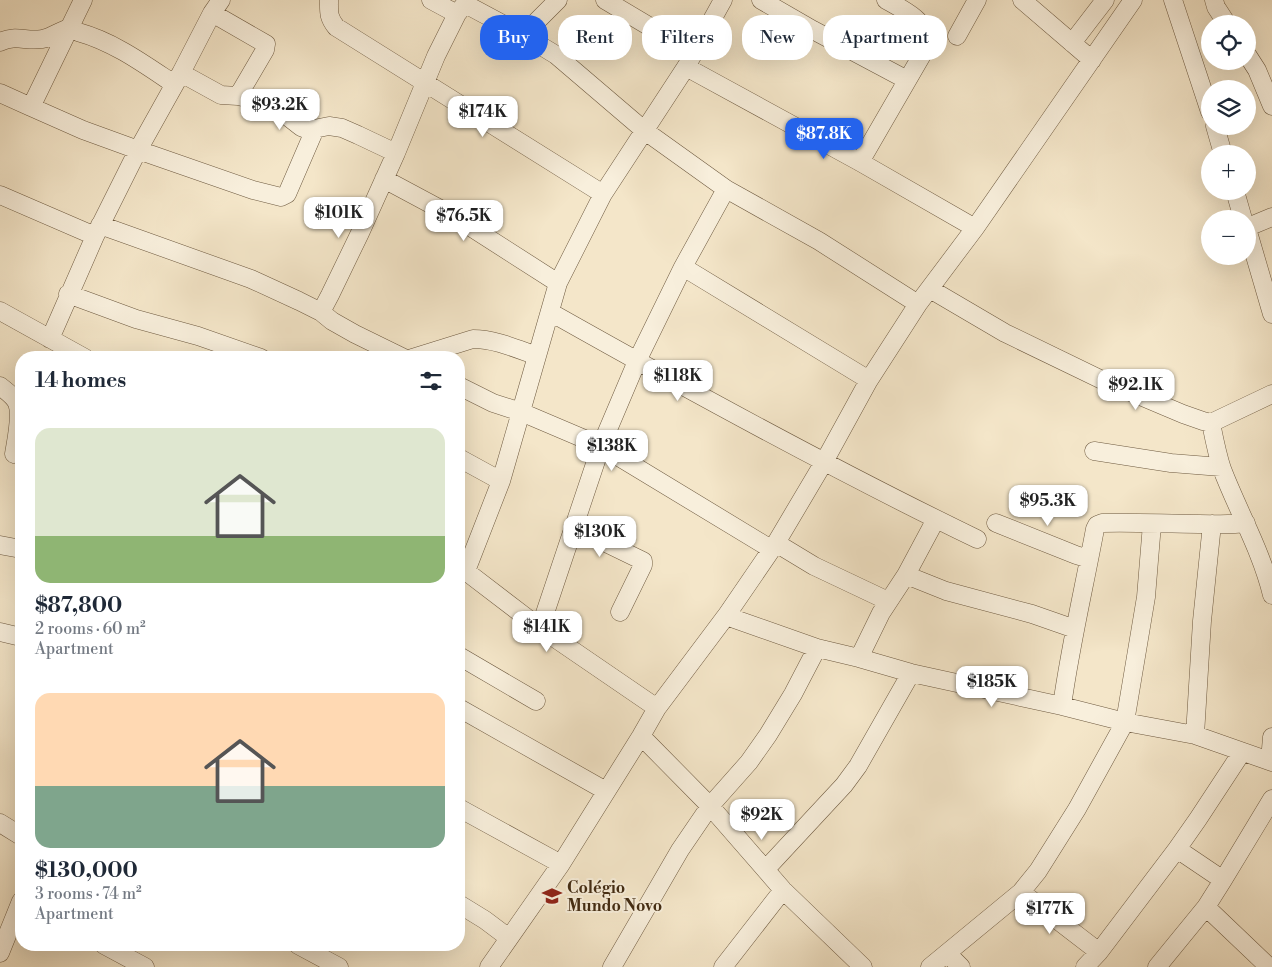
<!DOCTYPE html>
<html lang="en">
<head>
<meta charset="utf-8">
<style>
  :root { --surface:#fff; --page:#f2f2f3; --text:#1f2937; --muted:#747a83; --accent:#2563eb }
  body { margin:0; font-family:"Libre Bodoni",serif; background:var(--page); color:var(--text); height:100vh; display:flex; flex-direction:column; font-size:19px; white-space:nowrap }
  * { box-sizing:border-box; margin:0 }
  p { font-size:16px; color:var(--muted) }
  .icon { flex:none; width:28px; height:28px; fill:none; stroke:currentColor; stroke-width:2; stroke-linecap:round; stroke-linejoin:round }
  .map { position:relative; flex:1; overflow:hidden }
  .panel { position:absolute; left:15px; top:351px; width:450px; height:600px; display:flex; flex-direction:column; background:var(--surface); border-radius:20px; box-shadow:0 5px 20px #0002 }
  .panel>* { flex:none }
  .guide { position:absolute; left:480px; top:15px; width:475px; height:45px; display:flex; gap:10px }
  .tools { position:absolute; left:1201px; top:15px; display:grid; gap:10px }
  .tools a { display:grid; place-items:center; width:55px; height:55px; border-radius:50%; background:var(--surface); box-shadow:0 5px 20px #0002; font-size:25px }
  .price { position:absolute; translate:-50% -42px; padding:0 11px; border-radius:10px; background:#fff; color:#222; font-size:16px; line-height:32px; filter:drop-shadow(0 1px 2px #0008) }
  .price::after { content:''; position:absolute; left:50%; top:30px; width:15px; height:11px; margin-left:-8px; background:inherit; clip-path:polygon(0 0,100% 0,50% 100%) }
  .price.on { background:var(--accent); color:#fff }
  ul { padding:0; list-style:none }
  li { display:grid; align-content:center; gap:10px; height:265px; padding:0 20px }
  li span { display:grid; place-items:center; height:155px; border-radius:15px; color:#555 }
  li>.icon { margin-inline-start:auto }
  span .icon { width:90px; height:90px; fill:#fffc; stroke-width:1 }
  li b { font-size:21px }
  h2 { display:flex; justify-content:space-between; align-items:center; height:60px; padding:0 20px; font-size:21px }
  .chip { padding:0 18px; border-radius:20px; background:var(--surface); box-shadow:0 5px 20px #0002; font-size:18px; line-height:45px }
  .chip.on { background:var(--accent); color:#fff }
  .map>svg:first-child { display:block }
  .lines { fill:none; stroke-linecap:round; stroke-linejoin:round }
  .minor-casing { stroke:#6e5a40; stroke-width:19 }
  .minor { stroke:#f8efdc; stroke-width:18 }
  .labels { text-anchor:middle; stroke-width:4; stroke-linejoin:round; paint-order:stroke }
  .poi-label { font-size:16px; font-weight:bold; fill:#422b12; stroke:#f8efdc; text-anchor:start }
</style>
</head>
<body>
<div class="map">
<svg width="1272" height="967" viewBox="0 0 1272 967">
  <rect width="100%" height="100%" fill="#f4e6c9"/>
  <filter id="stains"><feTurbulence type="fractalNoise" baseFrequency=".004" numOctaves="4"/><feColorMatrix values="0 0 0 0 .2 0 0 0 0 .09 0 0 0 0 .02 0 0 0 .5 -.17"/></filter>
  <radialGradient id="worn" r=".72"><stop offset=".6" stop-color="#630" stop-opacity="0"/><stop offset="1" stop-color="#630" stop-opacity=".3"/></radialGradient>
  <g class="lines">
    <defs>
      <path id="minor" d="M329,0C329,12 328,17 336,27L603,194
        M605,0L694,53
        M761,0L813,30L907,80
        M1022,0L1092,60
        M1173,0L1210,112
        M1214,0L1216,7L1227,24
        M212,13L266,44L265,50L238,96
        M457,14L464,5H467L523,35L556,55L645,131L726,189L819,241L918,304
        M523,35L558,0
        M957,36L977,0
        M0,42C16,34 26,42 42,39C51,38 59,31 67,29C71,29 75,31 78,32C114,42 144,64 174,84
        M1072,43L1105,0
        M1248,56L1257,70L1272,106
        M686,67L860,162L975,228
        M181,73L221,95L238,96L260,101L274,106L301,127L309,130L329,126L342,128L358,135L396,153
        M0,93L31,107L83,0
        M31,107L83,130L138,150L253,190L281,197L287,194L315,129
        M1215,126L1223,154
        M860,162L926,48C929,20 907,12 886,0
        M384,179L455,217L558,283
        M1235,191L1243,219
        M0,195L95,236
        M100,225L251,279L299,301L321,312L332,321L355,334L404,358
        M1248,227L1272,217
        M1248,232L1272,314
        M683,267L869,380
        M930,289L1005,333L1100,379L1183,414L1203,421L1211,423C1214,438 1217,454 1222,469C1238,511 1261,550 1272,595
        M68,294L136,319L198,336L261,358
        M0,311L85,358
        M321,312L330,295L360,233L396,153L436,56L457,14L431,0
        M550,312C690,391 832,469 977,539
        M50,339L95,236L138,150L181,73L212,13L221,0
        M412,358L473,339C495,339 517,349 537,356
        M0,386C6,391 14,396 17,403C22,415 16,441 14,454
        M459,386L493,403L521,412L601,446L771,549
        M1211,423L1272,394
        M1094,451L1171,463L1221,467
        M459,458L501,481
        M996,523L1076,555L1089,559
        M573,527L643,561V565L620,612
        M776,543L814,566L888,601
        M0,545L21,549
        M459,566L540,628L657,708
        M466,571L501,481L558,283L603,194L686,67L723,0
        M906,575L936,519
        M726,616L817,648L859,658L911,673L1062,706L1125,722L1195,735L1272,762
        M540,628L601,446L637,361L683,267L726,189
        M0,632L21,637
        M459,656L536,701
        M859,658L881,613L906,575L946,591L1032,614L1075,629
        M1062,706C1070,647 1084,588 1095,529L1097,525L1102,523C1134,522 1167,524 1199,524C1215,524 1231,525 1246,523
        M459,708L606,791
        M1195,735L1202,621L1212,524
        M641,736L710,806L783,890L863,967
        M1270,761L1272,737
        M459,808L561,864
        M0,823L21,836
        M1177,849L1223,880
        M766,869L844,785L858,766L911,673
        M1021,892L1099,952
        M459,904L485,920L509,938
        M1206,907L1269,967
        M104,945L145,967
        M298,945L339,967
        M0,953L21,901
        M947,953L961,967
        M489,967L561,864L641,736L657,708L726,616L776,543L824,462L869,380L918,304L975,228L1133,0
        M612,967L680,850L710,806L749,762L768,735L793,694L817,648
        M723,967L783,890
        M930,967L1021,892L1038,871L1077,809L1125,722L1146,597L1152,524
        M1085,967L1099,952L1177,849L1198,819L1242,752
        M1157,967L1206,907L1223,880L1272,799"/>
    </defs>
    <use href="#minor" class="minor-casing"/>
    <use href="#minor" class="minor"/>
  </g>
  <defs>
    <symbol id="university-bare" viewBox="-9 -9 18 18"><path d="M0-5L7-2L0 1L-7-2ZM-4 1L0 2.5L4 1V4Q0 6-4 4Z" fill="#8f2418" stroke="#f8efdc" stroke-width="2.5" paint-order="stroke"/></symbol>
  </defs>
  <g fill-rule="evenodd">
    <use href="#university-bare" x="538" y="882" width="28" height="28"/>
  </g>
  <g class="labels">
    <g class="poi-label">
      <text x="567" y="893">Colégio<tspan x="567" dy="18">Mundo Novo</tspan></text>
    </g>
  </g>
  <rect width="100%" height="100%" filter="url(#stains)"/>
  <rect width="100%" height="100%" fill="url(#worn)"/>
</svg>
<div class="tools">
<a><svg class="icon" aria-label="locate" viewBox="0 0 24 24"><circle cx="12" cy="12" r="6"/><path d="M12 2v4M12 18v4M2 12h4M18 12h4"/></svg></a>
<a><svg class="icon" aria-label="layers" viewBox="0 0 24 24"><path d="M12 4l9 5-9 5-9-5zM3 14l9 5 9-5"/></svg></a>
<a>+</a>
<a>−</a>
</div>
<b class="price" style="left:280px;top:131px">$93.2K</b>
<b class="price" style="left:483px;top:138px">$174K</b>
<b class="price on" style="left:824px;top:160px">$87.8K</b>
<b class="price" style="left:339px;top:239px">$101K</b>
<b class="price" style="left:464px;top:242px">$76.5K</b>
<b class="price" style="left:678px;top:402px">$118K</b>
<b class="price" style="left:1136px;top:411px">$92.1K</b>
<b class="price" style="left:612px;top:472px">$138K</b>
<b class="price" style="left:1048px;top:527px">$95.3K</b>
<b class="price" style="left:600px;top:558px">$130K</b>
<b class="price" style="left:547px;top:653px">$141K</b>
<b class="price" style="left:992px;top:708px">$185K</b>
<b class="price" style="left:762px;top:841px">$92K</b>
<b class="price" style="left:1050px;top:935px">$177K</b>
<div class="guide">
<a class="chip on">Buy</a>
<a class="chip">Rent</a>
<a class="chip">Filters</a>
<a class="chip">New</a>
<a class="chip">Apartment</a>
</div>
<section class="panel">
<h2>14 homes<svg class="icon" aria-label="filters" viewBox="0 0 24 24"><path d="M4 7h16M4 17h16"/><circle cx="9" cy="7" r="2"/><circle cx="15" cy="17" r="2"/></svg></h2>
<ul>
<li><span style="background:linear-gradient(#dfe7d0 70%,#8fb573 0)"><svg class="icon" aria-label="home" viewBox="0 0 24 24"><path d="M3 11l9-7 9 7M6 9v11h12V9"/></svg></span><div><b>$87,800</b><p>2 rooms · 60 m²</p><p>Apartment</p></div></li>
<li><span style="background:linear-gradient(#ffd9b3 60%,#7fa58c 0)"><svg class="icon" aria-label="home" viewBox="0 0 24 24"><path d="M3 11l9-7 9 7M6 9v11h12V9"/></svg></span><div><b>$130,000</b><p>3 rooms · 74 m²</p><p>Apartment</p></div></li>
</ul>
</section>
</div>
</body>
</html>
